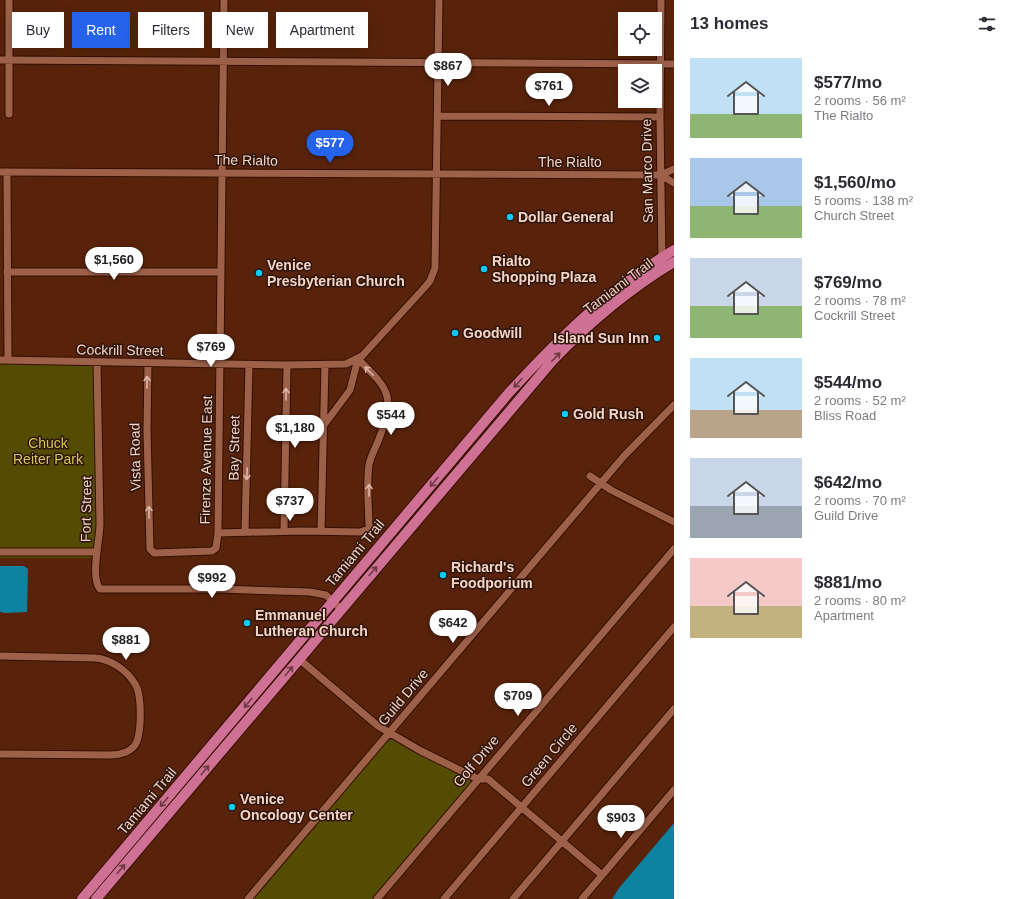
<!DOCTYPE html>
<html lang="en">
<head>
<meta charset="utf-8">
<style>
  :root { --surface:#fff; --page:#f7f7f7; --text:#2b2b33; --muted:#7c7c81; --accent:#2563eb }
  body { margin:0; font-family:Arial,sans-serif; background:var(--page); color:var(--text); height:100vh; display:flex; flex-direction:column; font-size:15px; white-space:nowrap }
  * { box-sizing:border-box; margin:0 }
  p { font-size:13px; color:var(--muted) }
  .icon { flex:none; width:22px; height:22px; fill:none; stroke:currentColor; stroke-width:2; stroke-linecap:round; stroke-linejoin:round }
  .map { position:relative; flex:1; overflow:hidden }
  .details { display:flex; flex-direction:column; background:var(--surface); width:340px }
  .details>* { flex:none }
  .hud { position:absolute; left:12px; top:12px; width:380px; height:36px; display:flex; gap:8px }
  .tools { position:absolute; left:618px; top:12px; display:grid; gap:8px }
  .tools a { display:grid; place-items:center; width:44px; height:44px; border-radius:0px; background:var(--surface); box-shadow:0 4px 16px #0002; font-size:20px }
  .price { position:absolute; translate:-50% -34px; padding:0 9px; border-radius:14px; background:#fff; color:#222; font-size:13px; line-height:26px; filter:drop-shadow(0 1px 2px #0008) }
  .price::after { content:''; position:absolute; left:50%; top:24px; width:12px; height:9px; margin-left:-6px; background:inherit; clip-path:polygon(0 0,100% 0,50% 100%) }
  .price.on { background:var(--accent); color:#fff }
  ul { padding:0; list-style:none }
  li { display:flex; align-items:center; gap:12px; height:100px; padding:0 16px }
  li span { display:grid; place-items:center; flex:none; width:112px; height:80px; border-radius:0px; color:#555 }
  li>.icon { margin-inline-start:auto }
  span .icon { width:48px; height:48px; fill:#fffc; stroke-width:1 }
  li b { font-size:17px }
  h2 { display:flex; justify-content:space-between; align-items:center; height:48px; padding:0 16px; font-size:17px }
  .tag { padding:0 14px; border-radius:0px; background:var(--surface); box-shadow:0 4px 16px #0002; font-size:14px; line-height:36px }
  .tag.on { background:var(--accent); color:#fff }
  main { display:flex; flex:1; min-height:0 }
  .map>svg:first-child { display:block }
  .green { fill:#544c00 }
  .water { fill:#0d82a1 }
  .lines { fill:none; stroke-linecap:round; stroke-linejoin:round }
  .minor-casing { stroke:#360e00; stroke-width:9 }
  .primary-casing { stroke:#360e00; stroke-width:12 }
  .minor { stroke:#9d6149; stroke-width:7 }
  .primary { stroke:#cf7194; stroke-width:10 }
  .oneway { stroke:#6e3a42 }
  .oneway2 { stroke:#dfb6a6 }
  .poi-dot { fill:#0acafa; stroke:#2d150c; stroke-width:1.5 }
  .labels { text-anchor:middle; stroke-width:3; stroke-linejoin:round; paint-order:stroke }
  .street-label { font-size:14px; fill:#f5d3c5; stroke:#2d150c }
  .poi-label { font-size:14px; font-weight:bold; fill:#f5d3c5; stroke:#2d150c; text-anchor:start }
  .park-label { font-size:14px; fill:#d3c758; stroke:#2d150c }
</style>
</head>
<body>
<main>
<div class="map">
<svg width="674" height="899" viewBox="0 0 674 899">
  <rect width="100%" height="100%" fill="#58230a"/>
  <path class="green" d="M0,363L92,365L94,367L98,533L93,548H0Z
    M0,550L91,551L95,558H0Z
    M392,739L469,778L471,783L373,899H252L385,742Z"/>
  <path class="water" d="M0,566H24L28,569L27,612L5,613L0,612Z
    M674,823V899H612L619,888Z"/>
  <g class="lines">
    <defs>
      <path id="minor" d="M9,0V114
        M661,0L660,117L662,262
        M0,60L674,64
        M438,116L660,117
        M0,172L661,175L674,169
        M7,172L8,360
        M661,175L674,183
        M7,272H221
        M0,360L287,365L346,364L362,356L425,287L430,281L435,268L439,0
        M97,362L100,524C100,540 90,577 100,589H220L310,592L326,595L341,609
        M148,363L147,430L150,549L154,553L212,551L216,548L218,533L224,0
        M324,425L350,390L358,359
        M590,476L611,490L674,522
        M284,531L287,365
        M321,531L325,365
        M245,532L249,365
        M218,533L302,531L360,532L369,529C369,509 366,485 369,465C371,454 377,446 380,436C397,395 386,387 358,359
        M0,552H97
        M0,656L95,658C110,659 127,670 135,684C142,694 142,734 135,745C129,753 120,755 110,755L0,754
        M299,659L378,726L421,751L478,779H488L602,875
        M248,899L624,456L674,405
        M377,899L674,549
        M444,899L674,627
        M513,899L674,709
        M582,899L674,790"/>
      <path id="primary" d="M82,899L507,395C560,337 607,291 674,250
        M96,899L553,360C589,323 629,289 674,262"/>
    </defs>
    <use href="#minor" class="minor-casing"/>
    <use href="#primary" class="primary-casing"/>
    <use href="#minor" class="minor"/>
    <use href="#primary" class="primary"/>
  </g>
  <defs><path id="oneway-shaft" d="M-6 0H5M1.5-3L5.5 0L1.5 3" fill="none" stroke-width="1.6" stroke-linecap="round" stroke-linejoin="round"/></defs>
  <g class="oneway">
    <use href="#oneway-shaft" transform="translate(556 357) rotate(-46)"/>
    <use href="#oneway-shaft" transform="translate(518 383) rotate(132)"/>
    <use href="#oneway-shaft" transform="translate(434 482) rotate(130)"/>
    <use href="#oneway-shaft" transform="translate(373 571) rotate(-50)"/>
    <use href="#oneway-shaft" transform="translate(289 671) rotate(-50)"/>
    <use href="#oneway-shaft" transform="translate(248 703) rotate(130)"/>
    <use href="#oneway-shaft" transform="translate(205 770) rotate(-51)"/>
    <use href="#oneway-shaft" transform="translate(164 802) rotate(130)"/>
    <use href="#oneway-shaft" transform="translate(121 869) rotate(-50)"/>
  </g>
  <g class="oneway2">
    <use href="#oneway-shaft" transform="translate(369 371) rotate(-135)"/>
    <use href="#oneway-shaft" transform="translate(147 382) rotate(-89)"/>
    <use href="#oneway-shaft" transform="translate(286 394) rotate(-90)"/>
    <use href="#oneway-shaft" transform="translate(247 474) rotate(92)"/>
    <use href="#oneway-shaft" transform="translate(369 490) rotate(-90)"/>
    <use href="#oneway-shaft" transform="translate(149 512) rotate(-91)"/>
  </g>
  <g class="poi-dot">
    <circle cx="510" cy="217" r="4"/>
    <circle cx="484" cy="269" r="4"/>
    <circle cx="259" cy="273" r="4"/>
    <circle cx="455" cy="333" r="4"/>
    <circle cx="657" cy="338" r="4"/>
    <circle cx="565" cy="414" r="4"/>
    <circle cx="443" cy="575" r="4"/>
    <circle cx="247" cy="623" r="4"/>
    <circle cx="232" cy="807" r="4"/>
  </g>
  <g class="labels">
    <g class="street-label">
      <text transform="translate(246 160) rotate(1)" y="5">The Rialto</text>
      <text x="570" y="167">The Rialto</text>
      <text transform="translate(647 171) rotate(-91)" y="5">San Marco Drive</text>
      <text transform="translate(618 286) rotate(-37)" y="5">Tamiami Trail</text>
      <text transform="translate(120 350) rotate(1)" y="5">Cockrill Street</text>
      <text transform="translate(234 448) rotate(-89)" y="5">Bay Street</text>
      <text transform="translate(135 457) rotate(-91)" y="5">Vista Road</text>
      <text transform="translate(206 460) rotate(-89)" y="5">Firenze Avenue East</text>
      <text transform="translate(86 509) rotate(-89)" y="5">Fort Street</text>
      <text transform="translate(355 553) rotate(-50)" y="5">Tamiami Trail</text>
      <text transform="translate(403 697) rotate(-50)" y="5">Guild Drive</text>
      <text transform="translate(549 755) rotate(-50)" y="5">Green Circle</text>
      <text transform="translate(476 761) rotate(-50)" y="5">Golf Drive</text>
      <text transform="translate(147 801) rotate(-50)" y="5">Tamiami Trail</text>
    </g>
    <g class="poi-label">
      <text x="518" y="222">Dollar General</text>
      <text x="492" y="266">Rialto<tspan x="492" dy="16">Shopping Plaza</tspan></text>
      <text x="267" y="270">Venice<tspan x="267" dy="16">Presbyterian Church</tspan></text>
      <text x="463" y="338">Goodwill</text>
      <text x="649" y="343" text-anchor="end">Island Sun Inn</text>
      <text x="573" y="419">Gold Rush</text>
      <text x="451" y="572">Richard's<tspan x="451" dy="16">Foodporium</tspan></text>
      <text x="255" y="620">Emmanuel<tspan x="255" dy="16">Lutheran Church</tspan></text>
      <text x="240" y="804">Venice<tspan x="240" dy="16">Oncology Center</tspan></text>
    </g>
    <g class="park-label">
      <text x="48" y="448">Chuck<tspan x="48" dy="16">Reiter Park</tspan></text>
    </g>
  </g>
</svg>
<div class="tools">
<a><svg class="icon" aria-label="locate" viewBox="0 0 24 24"><circle cx="12" cy="12" r="6"/><path d="M12 2v4M12 18v4M2 12h4M18 12h4"/></svg></a>
<a><svg class="icon" aria-label="layers" viewBox="0 0 24 24"><path d="M12 4l9 5-9 5-9-5zM3 14l9 5 9-5"/></svg></a>
</div>
<b class="price" style="left:448px;top:87px">$867</b>
<b class="price" style="left:549px;top:107px">$761</b>
<b class="price on" style="left:330px;top:164px">$577</b>
<b class="price" style="left:114px;top:281px">$1,560</b>
<b class="price" style="left:211px;top:368px">$769</b>
<b class="price" style="left:391px;top:436px">$544</b>
<b class="price" style="left:295px;top:449px">$1,180</b>
<b class="price" style="left:290px;top:522px">$737</b>
<b class="price" style="left:212px;top:599px">$992</b>
<b class="price" style="left:453px;top:644px">$642</b>
<b class="price" style="left:126px;top:661px">$881</b>
<b class="price" style="left:518px;top:717px">$709</b>
<b class="price" style="left:621px;top:839px">$903</b>
<div class="hud">
<a class="tag">Buy</a>
<a class="tag on">Rent</a>
<a class="tag">Filters</a>
<a class="tag">New</a>
<a class="tag">Apartment</a>
</div>
</div>
<section class="details">
<h2>13 homes<svg class="icon" aria-label="filters" viewBox="0 0 24 24"><path d="M4 7h16M4 17h16"/><circle cx="9" cy="7" r="2"/><circle cx="15" cy="17" r="2"/></svg></h2>
<ul>
<li><span style="background:linear-gradient(#bfe0f5 70%,#8fb573 0)"><svg class="icon" aria-label="home" viewBox="0 0 24 24"><path d="M3 11l9-7 9 7M6 9v11h12V9"/></svg></span><div><b>$577/mo</b><p>2 rooms · 56 m²</p><p>The Rialto</p></div></li>
<li><span style="background:linear-gradient(#a9c7e8 60%,#8fb573 0)"><svg class="icon" aria-label="home" viewBox="0 0 24 24"><path d="M3 11l9-7 9 7M6 9v11h12V9"/></svg></span><div><b>$1,560/mo</b><p>5 rooms · 138 m²</p><p>Church Street</p></div></li>
<li><span style="background:linear-gradient(#c9d6e8 60%,#8fb573 0)"><svg class="icon" aria-label="home" viewBox="0 0 24 24"><path d="M3 11l9-7 9 7M6 9v11h12V9"/></svg></span><div><b>$769/mo</b><p>2 rooms · 78 m²</p><p>Cockrill Street</p></div></li>
<li><span style="background:linear-gradient(#bfe0f5 65%,#b9a48a 0)"><svg class="icon" aria-label="home" viewBox="0 0 24 24"><path d="M3 11l9-7 9 7M6 9v11h12V9"/></svg></span><div><b>$544/mo</b><p>2 rooms · 52 m²</p><p>Bliss Road</p></div></li>
<li><span style="background:linear-gradient(#c9d6e8 60%,#9aa5b1 0)"><svg class="icon" aria-label="home" viewBox="0 0 24 24"><path d="M3 11l9-7 9 7M6 9v11h12V9"/></svg></span><div><b>$642/mo</b><p>2 rooms · 70 m²</p><p>Guild Drive</p></div></li>
<li><span style="background:linear-gradient(#f6c9c9 60%,#c2b280 0)"><svg class="icon" aria-label="home" viewBox="0 0 24 24"><path d="M3 11l9-7 9 7M6 9v11h12V9"/></svg></span><div><b>$881/mo</b><p>2 rooms · 80 m²</p><p>Apartment</p></div></li>
</ul>
</section>
</main>
</body>
</html>
